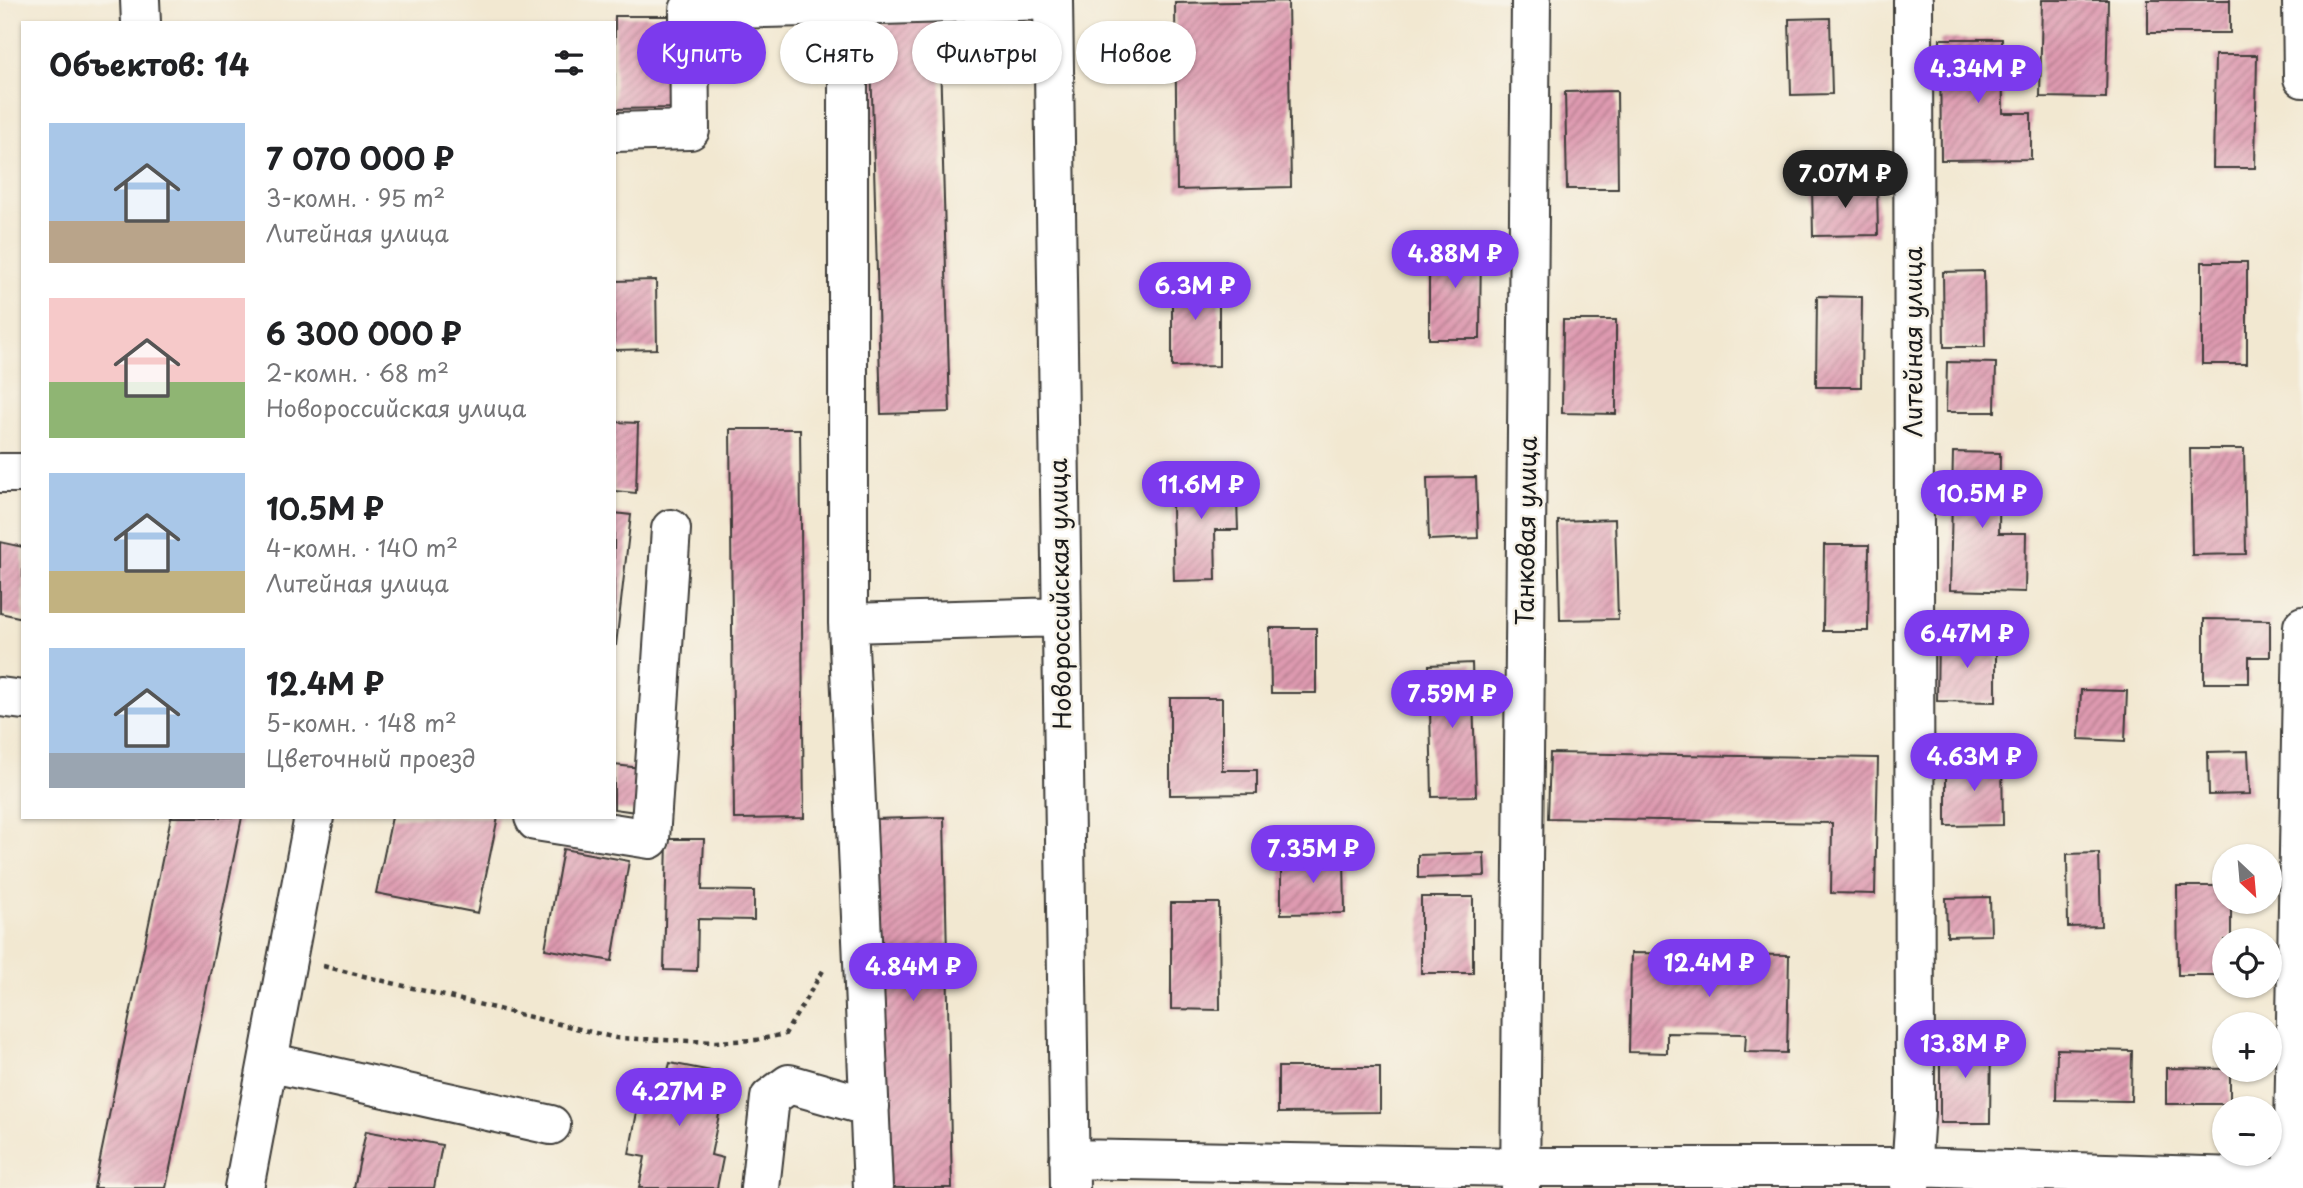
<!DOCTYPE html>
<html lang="ru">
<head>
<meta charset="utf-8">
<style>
  :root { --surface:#fff; --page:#f2f2f2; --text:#202124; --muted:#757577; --accent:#7c3aed }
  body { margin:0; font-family:"Playpen Sans",sans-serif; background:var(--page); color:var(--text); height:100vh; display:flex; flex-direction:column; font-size:26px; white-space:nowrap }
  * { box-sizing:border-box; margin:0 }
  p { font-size:23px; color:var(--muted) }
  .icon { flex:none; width:38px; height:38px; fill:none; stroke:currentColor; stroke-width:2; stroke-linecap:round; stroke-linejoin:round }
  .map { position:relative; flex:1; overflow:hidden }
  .details { position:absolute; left:21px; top:21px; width:595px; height:798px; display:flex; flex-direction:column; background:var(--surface); border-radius:0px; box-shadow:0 2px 5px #0004 }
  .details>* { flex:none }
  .banner { position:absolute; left:637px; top:21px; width:665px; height:63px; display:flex; gap:14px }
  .needle { width:46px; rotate:154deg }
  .tools { position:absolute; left:2212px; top:844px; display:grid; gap:14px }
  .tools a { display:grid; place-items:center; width:70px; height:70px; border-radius:50%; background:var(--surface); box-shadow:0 2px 5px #0004; font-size:35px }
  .price { position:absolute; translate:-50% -60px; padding:0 16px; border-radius:24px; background:var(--accent); color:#fff; font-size:23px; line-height:46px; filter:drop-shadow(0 2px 4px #0008) }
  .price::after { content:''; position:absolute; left:50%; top:42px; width:21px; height:16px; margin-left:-10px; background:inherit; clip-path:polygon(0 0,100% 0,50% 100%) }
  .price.selected { background:#222; color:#fff }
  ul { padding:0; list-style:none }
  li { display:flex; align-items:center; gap:21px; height:175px; padding:0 28px }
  li span { display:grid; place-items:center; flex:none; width:196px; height:140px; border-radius:0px; color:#555 }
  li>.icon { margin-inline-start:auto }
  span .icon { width:84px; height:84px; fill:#fffc; stroke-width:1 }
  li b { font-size:30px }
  h2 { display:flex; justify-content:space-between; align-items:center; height:84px; padding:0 28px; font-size:30px }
  .pill { padding:0 24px; border-radius:32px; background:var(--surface); box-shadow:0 2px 5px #0004; font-size:24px; line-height:63px }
  .pill.selected { background:var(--accent); color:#fff }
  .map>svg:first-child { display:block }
  .building { fill:url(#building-hatch) }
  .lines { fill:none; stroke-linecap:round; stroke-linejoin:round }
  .minor-casing { stroke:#3c3b37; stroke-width:42 }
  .path { stroke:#3c3b37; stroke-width:4.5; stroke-dasharray:5 5; stroke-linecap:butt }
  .minor { stroke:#fff; stroke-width:38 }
  .labels { text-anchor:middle; stroke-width:5; stroke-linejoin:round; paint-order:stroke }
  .street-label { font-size:24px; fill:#1c1c1c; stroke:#f7f3e8 }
</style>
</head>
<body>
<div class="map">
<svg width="2303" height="1188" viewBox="0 0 2303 1188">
  <defs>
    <pattern id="building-hatch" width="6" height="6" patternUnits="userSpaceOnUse" patternTransform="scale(1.75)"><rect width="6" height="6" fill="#de9ab0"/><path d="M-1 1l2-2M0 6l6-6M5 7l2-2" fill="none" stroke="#b37d8e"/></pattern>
  </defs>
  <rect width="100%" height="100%" fill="#f7f3e8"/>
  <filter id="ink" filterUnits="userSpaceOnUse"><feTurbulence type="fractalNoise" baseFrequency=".0143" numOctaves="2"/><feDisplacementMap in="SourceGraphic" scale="14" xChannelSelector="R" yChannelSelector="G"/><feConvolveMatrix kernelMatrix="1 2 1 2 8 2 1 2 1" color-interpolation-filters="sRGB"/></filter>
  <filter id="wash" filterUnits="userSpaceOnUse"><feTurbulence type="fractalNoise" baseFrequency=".00686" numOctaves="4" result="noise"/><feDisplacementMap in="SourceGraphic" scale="28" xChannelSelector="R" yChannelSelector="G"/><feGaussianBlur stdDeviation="1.57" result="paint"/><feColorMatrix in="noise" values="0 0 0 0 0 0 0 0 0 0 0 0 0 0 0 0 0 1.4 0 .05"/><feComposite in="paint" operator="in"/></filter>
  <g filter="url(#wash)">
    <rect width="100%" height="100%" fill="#f2e8d1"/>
    <g id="blocks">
      <path class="building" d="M2042,0H2108L2106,98L2040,97Z
        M2148,0H2230V33H2148Z
        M1288,1L1291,187L1177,190L1175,3Z
        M615,16H670V108L614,109Z
        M1830,18L1832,94L1791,95L1789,19Z
        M939,22L950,412L881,414L870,24Z
        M1940,39H2002L2003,113H2031V159L1941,160Z
        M2215,55H2257L2255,168H2213Z
        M1617,91L1618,189H1567L1565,92Z
        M1877,185L1878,235L1813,236L1812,186Z
        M1429,241H1481L1480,339H1429Z
        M2202,262H2247V364H2202Z
        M1984,271L1985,347H1944L1943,272Z
        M1172,277H1219V366L1172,367Z
        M656,280L657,349L614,350V281Z
        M1817,296L1862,297L1861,387H1816Z
        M1563,320H1616V414L1562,413Z
        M1947,362L1996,363L1995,412H1946Z
        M614,422L638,423L636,493L614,491Z
        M730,429H800L804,818L734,819Z
        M2190,449H2244L2246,554L2192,555Z
        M1953,452L2000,453L1999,533H2026L2025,592L1950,590Z
        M1236,471L1238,530H1215L1216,580L1174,581L1171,473Z
        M1476,477L1478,538L1429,540L1427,478Z
        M614,513L631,515L616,645H614Z
        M1615,519L1618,619L1560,620L1558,521Z
        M0,542L23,547V618L0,613Z
        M1824,545H1869L1868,631H1823Z
        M2204,619L2270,620V657H2249V683H2204Z
        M1270,628H1316V693H1271Z
        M1938,639H1996V702L1937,701Z
        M1472,663L1476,796L1432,797L1429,665Z
        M2081,690L2127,691L2125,741L2079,739Z
        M1170,698H1222V770H1257V794L1170,795Z
        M2248,751L2250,794L2209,795L2208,752Z
        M1550,753L1878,758L1875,894L1831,893L1832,823L1548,818Z
        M2002,760L2003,825L1946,826V761Z
        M614,765L641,768L636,812L614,809Z
        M171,817H242L166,1188H94Z
        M392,817H498L478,913L376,893Z
        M944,817L952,1188H882L874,819Z
        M667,839H704L702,890L754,891V920L698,919L697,971L664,970Z
        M563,849L629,861L612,961L545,949Z
        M1484,853L1485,876L1418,878V855Z
        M2099,853L2101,926L2068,927L2067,854Z
        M1281,857H1344L1345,913L1281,914Z
        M2177,886H2224V901H2231V940H2224V975H2178Z
        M1421,897H1473V973H1421Z
        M1990,897L1991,935L1947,936L1946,898Z
        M1171,903H1219L1220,1010L1171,1009Z
        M1631,953L1789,955L1787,1053L1745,1052L1746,1034L1667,1033V1053L1629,1052Z
        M1940,1037H1991L1990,1123H1940Z
        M2057,1049L2132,1051L2131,1101L2056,1100Z
        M670,1063L727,1074L711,1155L723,1158L717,1188H639L645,1157L629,1154L645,1070L667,1074Z
        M1278,1067H1380V1112L1278,1113Z
        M2166,1068L2230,1069V1104H2166Z
        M366,1131L442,1145L434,1188H354Z"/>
    </g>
  </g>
  <g filter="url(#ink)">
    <use href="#blocks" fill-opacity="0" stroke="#3c3b37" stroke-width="2"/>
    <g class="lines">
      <defs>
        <path id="minor" d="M140,0L141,23
          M1053,0L1070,1188
          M2302,0L2303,78
          M614,132L690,130L689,10L848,6
          M0,473H23
          M848,623L1061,617
          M0,697L23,700
          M534,817L536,821L650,839L671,529
          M268,1062L551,1125
          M1069,1159L1521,1167H1911L2303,1179
          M244,1188L314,817
          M760,1188L770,1098L789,1084L870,1107
          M873,1188L848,623V6L1053,0
          M1520,1188L1531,0
          M1910,1188L1915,1112L1913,0
          M2293,1188L2303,626"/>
      </defs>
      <use href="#minor" class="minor-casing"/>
      <path class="path" d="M323,966L616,1038L716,1042L756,1040L785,1034L824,969"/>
      <use href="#minor" class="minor"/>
    </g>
  </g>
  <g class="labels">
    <g class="street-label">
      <text transform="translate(1914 342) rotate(-90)" y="8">Литейная улица</text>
      <text transform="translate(1527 531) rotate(-89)" y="8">Танковая улица</text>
      <text transform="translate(1061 594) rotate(-91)" y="8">Новороссийская улица</text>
    </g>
  </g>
</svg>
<div class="tools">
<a><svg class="needle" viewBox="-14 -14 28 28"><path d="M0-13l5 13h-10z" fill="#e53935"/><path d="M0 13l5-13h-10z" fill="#757577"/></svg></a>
<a><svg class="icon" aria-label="locate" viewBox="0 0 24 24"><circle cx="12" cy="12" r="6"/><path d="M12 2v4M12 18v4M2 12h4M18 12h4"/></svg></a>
<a>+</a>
<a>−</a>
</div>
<b class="price" style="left:1978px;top:105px">4.34M ₽</b>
<b class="price selected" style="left:1845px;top:210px">7.07M ₽</b>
<b class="price" style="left:1455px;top:290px">4.88M ₽</b>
<b class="price" style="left:1195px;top:322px">6.3M ₽</b>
<b class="price" style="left:1201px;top:521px">11.6M ₽</b>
<b class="price" style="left:1982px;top:530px">10.5M ₽</b>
<b class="price" style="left:1967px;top:670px">6.47M ₽</b>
<b class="price" style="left:1452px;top:730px">7.59M ₽</b>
<b class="price" style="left:1974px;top:793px">4.63M ₽</b>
<b class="price" style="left:1313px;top:885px">7.35M ₽</b>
<b class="price" style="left:1709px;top:999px">12.4M ₽</b>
<b class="price" style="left:913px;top:1003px">4.84M ₽</b>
<b class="price" style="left:1965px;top:1080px">13.8M ₽</b>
<b class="price" style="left:679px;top:1128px">4.27M ₽</b>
<div class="banner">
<a class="pill selected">Купить</a>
<a class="pill">Снять</a>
<a class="pill">Фильтры</a>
<a class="pill">Новое</a>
</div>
<section class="details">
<h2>Объектов: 14<svg class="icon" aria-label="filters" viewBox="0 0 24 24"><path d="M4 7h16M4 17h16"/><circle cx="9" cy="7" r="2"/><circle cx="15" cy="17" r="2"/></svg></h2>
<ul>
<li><span style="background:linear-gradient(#a9c7e8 70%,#b9a48a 0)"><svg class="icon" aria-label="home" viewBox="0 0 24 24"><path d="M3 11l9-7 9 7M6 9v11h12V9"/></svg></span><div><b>7 070 000 ₽</b><p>3-комн. · 95 m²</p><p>Литейная улица</p></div></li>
<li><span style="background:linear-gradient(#f6c9c9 60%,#8fb573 0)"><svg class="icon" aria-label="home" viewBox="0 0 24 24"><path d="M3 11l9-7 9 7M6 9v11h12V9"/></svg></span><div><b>6 300 000 ₽</b><p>2-комн. · 68 m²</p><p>Новороссийская улица</p></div></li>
<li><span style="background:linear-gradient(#a9c7e8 70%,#c2b280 0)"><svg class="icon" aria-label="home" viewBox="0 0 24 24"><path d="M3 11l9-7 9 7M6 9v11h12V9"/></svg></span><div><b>10.5M ₽</b><p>4-комн. · 140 m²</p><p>Литейная улица</p></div></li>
<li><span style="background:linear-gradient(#a9c7e8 75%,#9aa5b1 0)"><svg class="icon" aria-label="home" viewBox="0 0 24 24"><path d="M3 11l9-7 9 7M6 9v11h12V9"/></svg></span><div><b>12.4M ₽</b><p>5-комн. · 148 m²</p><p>Цветочный проезд</p></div></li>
</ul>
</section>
</div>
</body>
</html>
